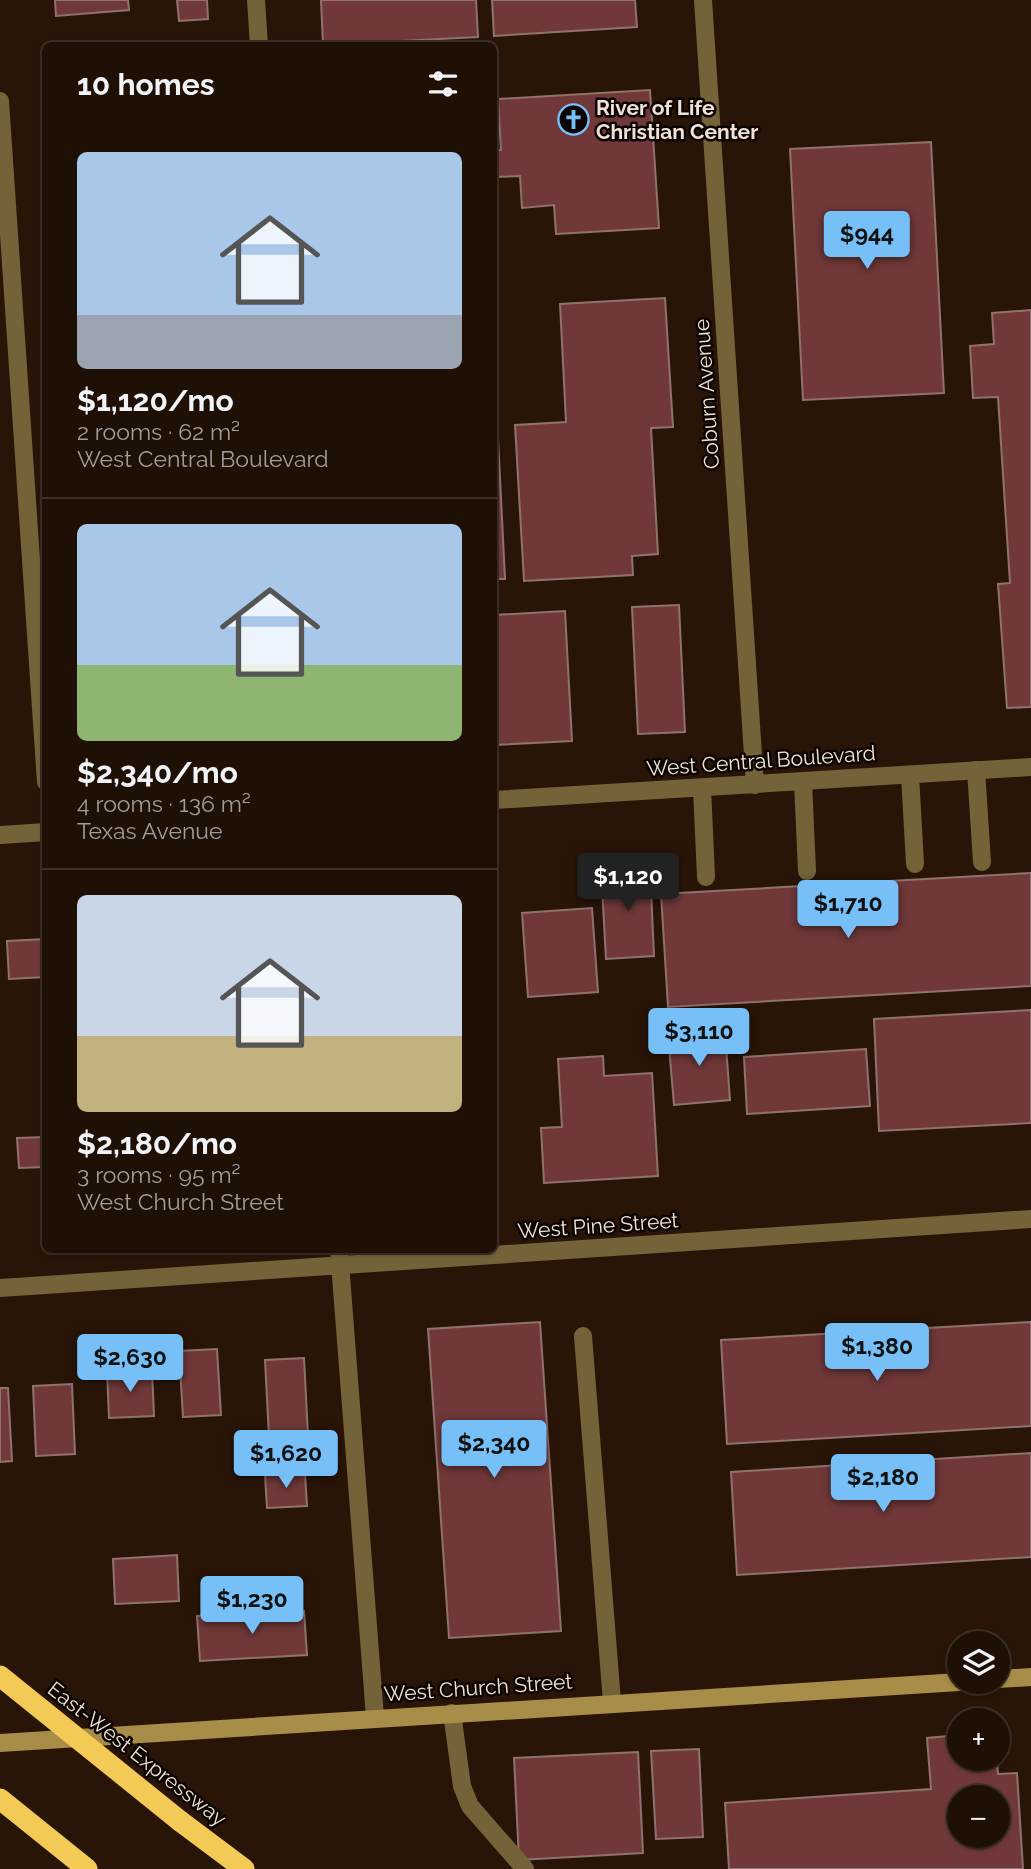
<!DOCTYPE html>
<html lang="en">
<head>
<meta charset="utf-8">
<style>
  :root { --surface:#1f1005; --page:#27190f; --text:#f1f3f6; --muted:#a19d9a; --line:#3c3027; --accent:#76c0f7 }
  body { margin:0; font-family:Raleway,sans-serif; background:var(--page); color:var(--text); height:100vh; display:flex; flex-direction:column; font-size:26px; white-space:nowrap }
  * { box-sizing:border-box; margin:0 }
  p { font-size:23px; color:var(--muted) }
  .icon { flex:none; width:38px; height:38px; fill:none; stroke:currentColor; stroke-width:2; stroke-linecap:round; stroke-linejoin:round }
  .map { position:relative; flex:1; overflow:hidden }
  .panel { position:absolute; left:42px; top:42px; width:455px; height:1211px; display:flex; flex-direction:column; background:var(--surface); border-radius:10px; box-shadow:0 2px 5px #0004,0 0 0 2px var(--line) }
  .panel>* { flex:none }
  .tools { position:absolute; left:947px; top:1631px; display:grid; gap:14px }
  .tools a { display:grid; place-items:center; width:63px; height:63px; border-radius:50%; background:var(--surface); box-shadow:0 2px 5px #0004,0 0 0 2px var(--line); font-size:35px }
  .price { position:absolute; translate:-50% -60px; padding:0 16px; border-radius:7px; background:var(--accent); color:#111; font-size:23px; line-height:46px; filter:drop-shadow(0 2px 4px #0008) }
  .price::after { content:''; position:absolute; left:50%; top:42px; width:21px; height:16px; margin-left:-10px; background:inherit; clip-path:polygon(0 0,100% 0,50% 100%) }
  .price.on { background:#222; color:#fff }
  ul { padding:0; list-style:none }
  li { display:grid; align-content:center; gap:14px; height:371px; padding:0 35px }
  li+li { border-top:2px solid var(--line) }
  li span { display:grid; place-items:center; height:217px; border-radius:10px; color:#555 }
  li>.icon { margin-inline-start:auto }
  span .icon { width:126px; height:126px; fill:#fffc; stroke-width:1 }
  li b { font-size:30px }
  h2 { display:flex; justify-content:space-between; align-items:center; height:84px; padding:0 35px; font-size:30px }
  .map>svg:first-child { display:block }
  .building { fill:#703839; stroke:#917170; stroke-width:2; fill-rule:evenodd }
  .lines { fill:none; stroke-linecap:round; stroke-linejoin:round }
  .lane { stroke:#746339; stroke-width:18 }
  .street { stroke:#746339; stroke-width:18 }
  .secondary { stroke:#a78d47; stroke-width:18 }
  .highway { stroke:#f4ca57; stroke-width:21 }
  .highway-bridge { stroke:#f4ca57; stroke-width:21 }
  .labels { text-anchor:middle; stroke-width:5; stroke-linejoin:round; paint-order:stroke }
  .poi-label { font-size:21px; font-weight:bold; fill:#efe1d7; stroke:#0c0401; text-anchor:start }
  .street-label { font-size:21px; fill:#efe1d7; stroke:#0c0401 }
</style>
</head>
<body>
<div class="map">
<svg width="1031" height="1869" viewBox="0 0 1031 1869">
  <rect width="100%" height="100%" fill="#291507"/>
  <path class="building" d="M55,0H128L129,10L56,16Z
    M177,0H207L208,19L179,21Z
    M321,0H476L478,37L323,45Z
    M492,0H635L637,27L494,36Z
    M650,90L659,228L556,234L554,205L522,208L520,176L494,177V150H501L498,99Z
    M931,142L944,393L803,400L790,149Z
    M665,298L673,427L651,428L658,554L632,556L633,575L524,581L515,425L566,422L560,304Z
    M1031,310V707L1007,708L998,584L1010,583L998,397L973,398L970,346L994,344L992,313Z
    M495,377L505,579H494V378Z
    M679,605L685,732L638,734L632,607Z
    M565,611L572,741L494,745V615Z
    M650,867L654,956L606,959L601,869Z
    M1031,873V986L668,1007L661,894Z
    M592,908L598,992L528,997L522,913Z
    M46,939V977L9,979L7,941Z
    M1031,1010V1123L879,1131L874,1019Z
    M725,1031L730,1100L674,1105L668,1035Z
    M866,1049L870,1106L747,1114L744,1057Z
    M603,1056L604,1076L652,1073L658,1176L544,1183L541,1128L562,1127L558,1059Z
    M46,1137V1167L19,1168L17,1138Z
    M540,1322L561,1631L449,1638L428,1329Z
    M1031,1322V1426L727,1444L721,1340Z
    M217,1349L221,1415L183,1417L179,1351Z
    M304,1358L309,1455L270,1457L265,1360Z
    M152,1369L154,1416L109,1418L107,1371Z
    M72,1384L75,1454L36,1456L33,1386Z
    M0,1388H8L12,1461L0,1462Z
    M1031,1453V1557L737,1575L731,1472Z
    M305,1473L307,1506L267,1508L265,1475Z
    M177,1555L179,1601L115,1604L113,1559Z
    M304,1611L307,1655L200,1661L197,1616Z
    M959,1735V1759H997L998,1774L1017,1773L1023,1869H729L725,1803L931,1789L927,1738ZM959,1797H998V1836H959Z
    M699,1749L703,1837L656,1839L651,1751Z
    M638,1752L643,1853L519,1860L514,1758Z"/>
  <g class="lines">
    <path class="lane" d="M976,770L982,862
      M910,775L915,864
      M803,782L807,871
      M702,788L706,877
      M583,1336L612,1702
      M452,1713L462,1786L470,1806L525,1869"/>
    <path class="street" d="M256,0L259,46
      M703,0L755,785
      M0,101L46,782
      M494,800L1031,767
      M0,835L46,832
      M339,1250L375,1717
      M0,1288L1031,1219"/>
    <path class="secondary" d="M998,1679L1031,1677
      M0,1743L959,1682"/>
    <path class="highway" d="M0,1799L87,1869
      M180,1821L244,1869"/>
    <path class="highway-bridge" d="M0,1676L180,1821"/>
  </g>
  <defs>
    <symbol id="church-ring" viewBox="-11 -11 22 22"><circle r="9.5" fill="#0c0401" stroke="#76c0f7" stroke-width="1.5"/><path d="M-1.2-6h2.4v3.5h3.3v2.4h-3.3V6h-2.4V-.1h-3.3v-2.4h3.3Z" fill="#76c0f7"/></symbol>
  </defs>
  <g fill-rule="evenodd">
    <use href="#church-ring" x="556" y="102" width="35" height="35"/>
  </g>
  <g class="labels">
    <g class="poi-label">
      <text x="596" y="115">River of Life<tspan x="596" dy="24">Christian Center</tspan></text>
    </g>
    <g class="street-label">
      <text transform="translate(707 394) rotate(-94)" y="7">Coburn Avenue</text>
      <text transform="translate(761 761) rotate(-4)" y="7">West Central Boulevard</text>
      <text transform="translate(598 1226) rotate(-4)" y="7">West Pine Street</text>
      <text transform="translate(478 1688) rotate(-4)" y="7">West Church Street</text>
      <text transform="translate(137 1754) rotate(38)" y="7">East-West Expressway</text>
    </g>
  </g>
</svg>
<div class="tools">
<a><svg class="icon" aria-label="layers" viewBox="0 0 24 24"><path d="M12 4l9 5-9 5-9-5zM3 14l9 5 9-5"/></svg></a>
<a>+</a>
<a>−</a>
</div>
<b class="price" style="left:867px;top:271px">$944</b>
<b class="price on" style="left:628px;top:913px">$1,120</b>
<b class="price" style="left:848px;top:940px">$1,710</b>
<b class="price" style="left:699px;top:1068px">$3,110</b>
<b class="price" style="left:877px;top:1383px">$1,380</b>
<b class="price" style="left:130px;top:1394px">$2,630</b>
<b class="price" style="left:494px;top:1480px">$2,340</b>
<b class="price" style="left:286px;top:1490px">$1,620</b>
<b class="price" style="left:883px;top:1514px">$2,180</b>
<b class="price" style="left:252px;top:1636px">$1,230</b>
<section class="panel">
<h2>10 homes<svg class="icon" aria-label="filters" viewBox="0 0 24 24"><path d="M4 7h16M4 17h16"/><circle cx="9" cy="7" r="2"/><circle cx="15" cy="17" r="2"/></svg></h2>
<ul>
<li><span style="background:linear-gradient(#a9c7e8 75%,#9aa5b1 0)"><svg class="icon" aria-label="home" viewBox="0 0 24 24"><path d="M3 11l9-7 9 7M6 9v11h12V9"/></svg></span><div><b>$1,120/mo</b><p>2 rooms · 62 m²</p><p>West Central Boulevard</p></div></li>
<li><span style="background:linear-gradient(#a9c7e8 65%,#8fb573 0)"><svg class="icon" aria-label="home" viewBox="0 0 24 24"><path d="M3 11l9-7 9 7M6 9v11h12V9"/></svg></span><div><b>$2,340/mo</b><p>4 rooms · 136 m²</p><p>Texas Avenue</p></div></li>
<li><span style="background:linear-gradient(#c9d6e8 65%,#c2b280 0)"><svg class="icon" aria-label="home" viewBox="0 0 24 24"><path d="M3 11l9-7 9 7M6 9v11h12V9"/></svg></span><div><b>$2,180/mo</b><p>3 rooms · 95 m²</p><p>West Church Street</p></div></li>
</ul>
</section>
</div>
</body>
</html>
